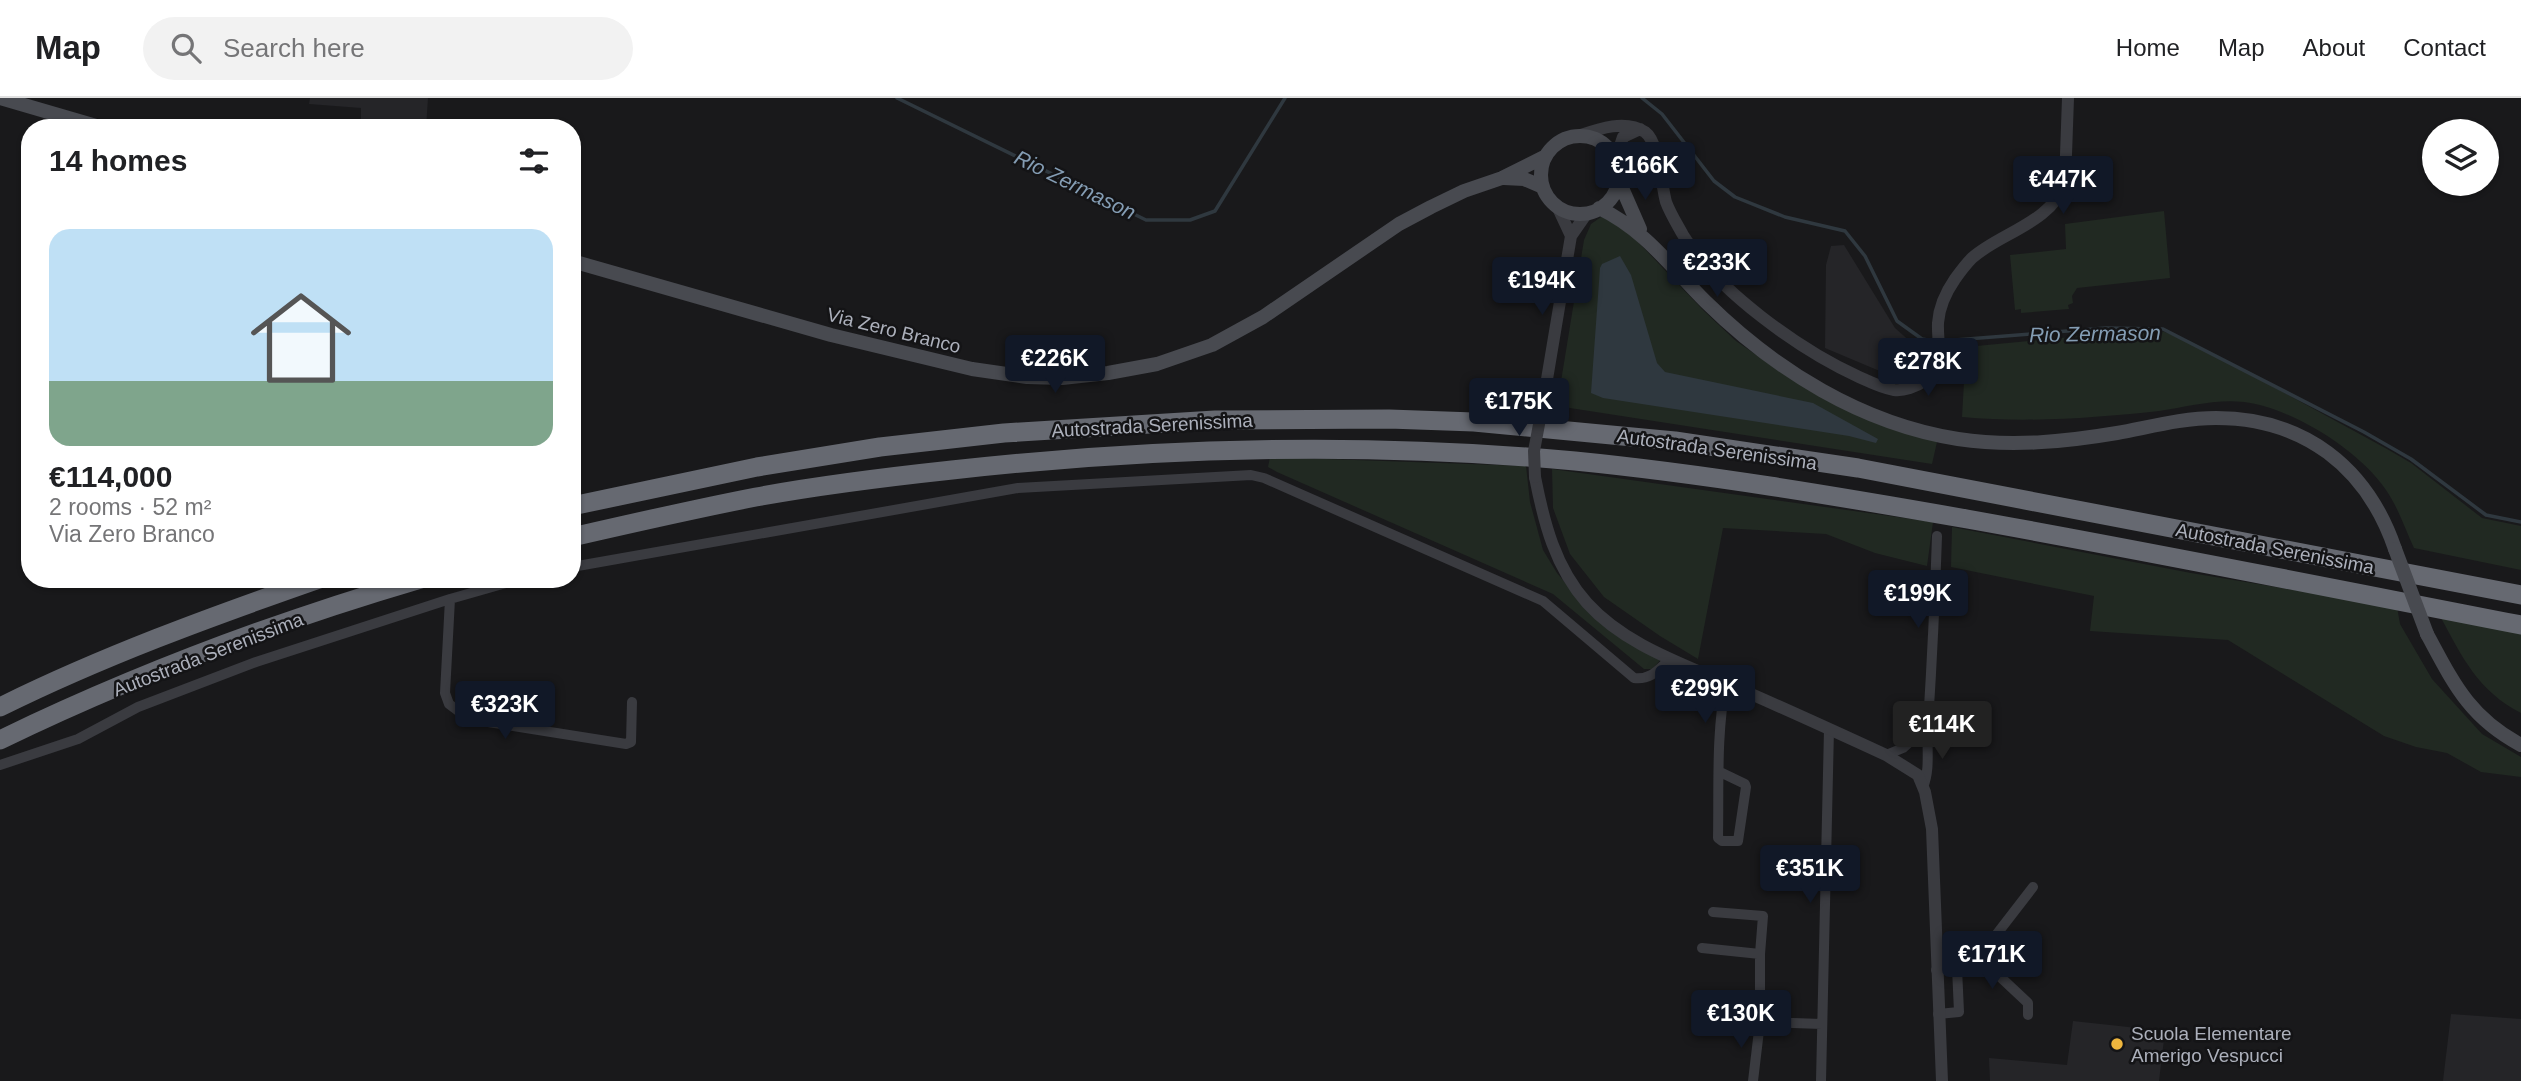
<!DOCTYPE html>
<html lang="en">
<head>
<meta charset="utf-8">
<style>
  :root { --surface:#fff; --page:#f2f2f2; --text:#202124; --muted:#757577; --line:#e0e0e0; --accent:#111827 }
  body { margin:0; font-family:Arial,sans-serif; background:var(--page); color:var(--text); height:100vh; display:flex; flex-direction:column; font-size:26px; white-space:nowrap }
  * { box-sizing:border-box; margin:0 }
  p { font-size:23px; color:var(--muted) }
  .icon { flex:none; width:38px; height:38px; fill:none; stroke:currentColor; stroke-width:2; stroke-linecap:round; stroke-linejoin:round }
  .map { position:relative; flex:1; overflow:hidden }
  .details { position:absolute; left:21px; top:21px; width:560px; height:469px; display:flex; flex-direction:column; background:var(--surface); border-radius:28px; box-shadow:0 2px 5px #0004 }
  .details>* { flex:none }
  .fabs { position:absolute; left:2422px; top:21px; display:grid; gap:14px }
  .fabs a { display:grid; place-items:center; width:77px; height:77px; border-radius:50%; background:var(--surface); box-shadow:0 2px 5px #0004; font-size:35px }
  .price { position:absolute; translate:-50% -60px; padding:0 16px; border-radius:7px; background:var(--accent); color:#fff; font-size:23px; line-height:46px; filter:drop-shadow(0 2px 4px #0008) }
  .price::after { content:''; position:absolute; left:50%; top:42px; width:21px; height:16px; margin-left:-10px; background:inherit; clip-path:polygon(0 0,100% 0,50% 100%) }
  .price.on { background:#222; color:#fff }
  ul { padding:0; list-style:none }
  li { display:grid; align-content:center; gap:14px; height:371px; padding:0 28px }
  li+li { border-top:2px solid var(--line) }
  li span { display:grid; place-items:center; height:217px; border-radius:21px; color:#555 }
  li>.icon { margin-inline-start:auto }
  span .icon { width:126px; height:126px; fill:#fffc; stroke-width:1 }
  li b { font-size:30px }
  h2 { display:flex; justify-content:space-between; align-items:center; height:84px; padding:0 28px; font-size:30px }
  header { display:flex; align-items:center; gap:42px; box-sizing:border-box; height:98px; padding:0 35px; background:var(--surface); border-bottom:2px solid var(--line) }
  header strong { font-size:33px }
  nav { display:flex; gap:38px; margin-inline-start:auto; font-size:24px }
  .search { width:490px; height:63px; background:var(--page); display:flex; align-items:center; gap:18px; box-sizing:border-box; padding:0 24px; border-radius:38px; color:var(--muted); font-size:26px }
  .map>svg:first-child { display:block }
  .built { fill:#252528 }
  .green { fill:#212922 }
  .water { fill:#2f383f }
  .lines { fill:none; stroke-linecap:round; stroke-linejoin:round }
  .stream { stroke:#2f383f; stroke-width:3.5 }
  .minor { stroke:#3a3b40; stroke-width:10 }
  .tertiary { stroke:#3a3b40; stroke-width:12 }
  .secondary { stroke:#484a50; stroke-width:14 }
  .motorway { stroke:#666971; stroke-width:19 }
  .tertiary-bridge { stroke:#3a3b40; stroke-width:12 }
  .secondary-bridge { stroke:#484a50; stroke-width:14 }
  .poi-dot { fill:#efb63e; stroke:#141416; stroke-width:2.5 }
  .labels { text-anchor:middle; stroke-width:5; stroke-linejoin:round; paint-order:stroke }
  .street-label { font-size:19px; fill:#acb0bb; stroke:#141416 }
  .poi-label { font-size:19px; fill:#acb0bb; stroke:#141416; text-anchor:start }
  .water-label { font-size:21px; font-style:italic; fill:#849db4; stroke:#141416 }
</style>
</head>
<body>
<header>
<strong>Map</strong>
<div class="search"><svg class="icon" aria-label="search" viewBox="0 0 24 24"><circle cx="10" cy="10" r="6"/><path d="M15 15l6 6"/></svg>Search here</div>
<nav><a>Home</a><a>Map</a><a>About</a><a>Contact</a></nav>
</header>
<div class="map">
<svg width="2521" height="983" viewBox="0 0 2521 983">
  <rect width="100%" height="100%" fill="#19191b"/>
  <path class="built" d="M310,0H428L426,30H361V10L309,6Z
    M1844,147L1895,230L1913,246L1936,254L1933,267L1917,278H1896L1882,274L1825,250L1826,167L1831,148Z
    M2451,916L2521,921V983H2443Z
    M2073,923L2165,933L2159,983H1990L1989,960L2067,967Z"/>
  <path class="green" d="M2164,113L2170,180L2077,190L2072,198L2073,205L2068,207L2069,211L2021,215V211L2015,212L2010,157L2066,151L2065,126Z
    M1601,119L1617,122L1704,213L1736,243L1790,280L1937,344L1932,366L1557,308L1584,142L1591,126Z
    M2156,231L2190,243L2387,351L2411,365L2482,420L2521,428V472L2414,450C2405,431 2398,409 2386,392C2359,352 2292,310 2244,304C2214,301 2188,309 2159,313C2094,320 2027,325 1962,319L1966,249Z
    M1270,359L1526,368L1530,404L1543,452L1557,475L1593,518L1661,561L1653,571H1644L1553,496L1277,374L1268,369Z
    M1552,371L1933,424L1927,468L1875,455L1826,436L1723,430L1698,561L1660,538L1604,499L1570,456L1553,410Z
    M1952,429L2191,475L2397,509L2400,526L2432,581L2482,636L2521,659V679L2481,674L2447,655L2416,649L2384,638L2228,542L2090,533L2094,498L1951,469Z
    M2440,518L2521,534V615C2478,593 2462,559 2440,518Z"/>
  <path class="water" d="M1620,158L1631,177L1657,265L1665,274L1813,305L1878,341L1876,345L1849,338L1603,300L1591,295L1600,170L1602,166Z"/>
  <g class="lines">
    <path class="stream" d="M897,0L1146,122H1190L1215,113L1285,0
      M1642,0L1662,16L1714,83L1735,99L1785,119L1845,133L1865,158L1897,223L1922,241L1934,243
      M1942,243L2106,230L2163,231L2364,334L2411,361L2486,417L2521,424"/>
    <path class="minor" d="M572,469L1018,390L1251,377L1264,380L1543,503L1634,580C1651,582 1658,572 1670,561
      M450,501L445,595L449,606L469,621L626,646L631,644L632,604
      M1886,657L1903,650L1927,628
      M0,667L78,641L138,609L256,564L450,501L520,481
      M1720,674L1745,686L1746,689L1738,743H1722L1718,740C1719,689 1716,635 1726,585
      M1923,689C1931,671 1926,646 1928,626C1932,563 1935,501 1937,438
      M1713,814L1763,818L1760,856V924L1822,926
      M1702,850L1760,856
      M1979,859L2028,905V917
      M1936,872L1959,870L1979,859L2033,789
      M1938,916L1959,914L1957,870
      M1753,983L1760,924
      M1821,983L1829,631"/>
    <path class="tertiary" d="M1578,38C1598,31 1625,21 1645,34C1659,44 1661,86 1666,104C1670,115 1677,126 1683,137C1717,193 1800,252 1859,279C1870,284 1882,290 1894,292C1904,293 1916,289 1924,283C1946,267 1937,248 1938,225C1939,209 1946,194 1955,181C1960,174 1966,166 1972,160C2000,135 2051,125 2065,85L2068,0
      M1616,60L1623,39L1640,31
      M1557,108L1571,138
      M1543,305L1571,138L1587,115
      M1535,379C1544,425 1555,469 1587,505C1626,548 1684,566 1735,589C1786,611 1836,634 1886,657L1918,677L1925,694L1932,731L1942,983"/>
    <path class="secondary" d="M0,0L103,30
      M1541 77a39 39 0 1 1 78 0a39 39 0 1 1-78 0Z
      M1504,80L1524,81L1543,89
      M1619,83L1640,131
      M1599,110C1645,132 1671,169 1706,204C1775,272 1862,326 1958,341C2011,349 2064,344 2117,335C2150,329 2182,320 2216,320C2304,320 2367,369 2395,451
      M572,163L831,237L972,271L1027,279L1062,280L1108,275L1157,266L1212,247L1263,219L1399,126L1431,109L1464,93L1502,80L1546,58
      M2427,536C2454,586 2469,619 2521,647"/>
    <path class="motorway" d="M572,408L757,369L880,349L1004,335L1215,322L1389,321L1474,324L1675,343L1858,370L2521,497
      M572,439C633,425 694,411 756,399C821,387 887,379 952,372C1158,349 1368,344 1575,363C1706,376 1836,398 1967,421C2152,454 2336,491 2521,527
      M0,609C103,558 210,519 319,481
      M0,642C134,577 278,523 421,481"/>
    <path class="tertiary-bridge" d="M1535,379L1534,353L1543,305"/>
    <path class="secondary-bridge" d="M2395,451L2427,536"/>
  </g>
  <circle class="poi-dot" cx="2117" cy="946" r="7"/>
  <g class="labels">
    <g class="street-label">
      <text transform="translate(894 232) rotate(14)" y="7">Via Zero Branco</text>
      <text transform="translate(1152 327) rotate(-3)" y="7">Autostrada Serenissima</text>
      <text transform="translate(1717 351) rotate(8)" y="7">Autostrada Serenissima</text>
      <text transform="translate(2275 450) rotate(11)" y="7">Autostrada Serenissima</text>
      <text transform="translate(208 556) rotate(-21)" y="7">Autostrada Serenissima</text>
    </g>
    <g class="poi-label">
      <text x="2131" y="942">Scuola Elementare<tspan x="2131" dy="22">Amerigo Vespucci</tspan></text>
    </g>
    <g class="water-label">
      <text transform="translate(1075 87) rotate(26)" y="7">Rio Zermason</text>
      <text transform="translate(2095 236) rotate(-1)" y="7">Rio Zermason</text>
    </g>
  </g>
</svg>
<div class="fabs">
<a><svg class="icon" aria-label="layers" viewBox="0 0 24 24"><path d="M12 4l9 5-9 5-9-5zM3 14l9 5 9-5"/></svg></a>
</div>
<b class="price" style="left:1645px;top:104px">€166K</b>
<b class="price" style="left:2063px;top:118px">€447K</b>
<b class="price" style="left:1717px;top:201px">€233K</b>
<b class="price" style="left:1542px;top:219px">€194K</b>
<b class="price" style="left:1055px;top:297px">€226K</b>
<b class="price" style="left:1928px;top:300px">€278K</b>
<b class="price" style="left:1519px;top:340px">€175K</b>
<b class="price" style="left:1918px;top:532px">€199K</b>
<b class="price" style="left:1705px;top:627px">€299K</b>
<b class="price" style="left:505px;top:643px">€323K</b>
<b class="price on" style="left:1942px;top:663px">€114K</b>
<b class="price" style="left:1810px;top:807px">€351K</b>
<b class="price" style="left:1992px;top:893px">€171K</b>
<b class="price" style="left:1741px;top:952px">€130K</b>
<section class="details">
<h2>14 homes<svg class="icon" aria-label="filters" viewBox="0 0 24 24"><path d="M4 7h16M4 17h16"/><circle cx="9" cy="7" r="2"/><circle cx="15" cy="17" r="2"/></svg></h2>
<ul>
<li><span style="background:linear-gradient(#bfe0f5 70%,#7fa58c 0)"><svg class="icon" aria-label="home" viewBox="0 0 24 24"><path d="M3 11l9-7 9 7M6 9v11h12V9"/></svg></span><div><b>€114,000</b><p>2 rooms · 52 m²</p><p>Via Zero Branco</p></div></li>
</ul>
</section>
</div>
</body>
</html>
